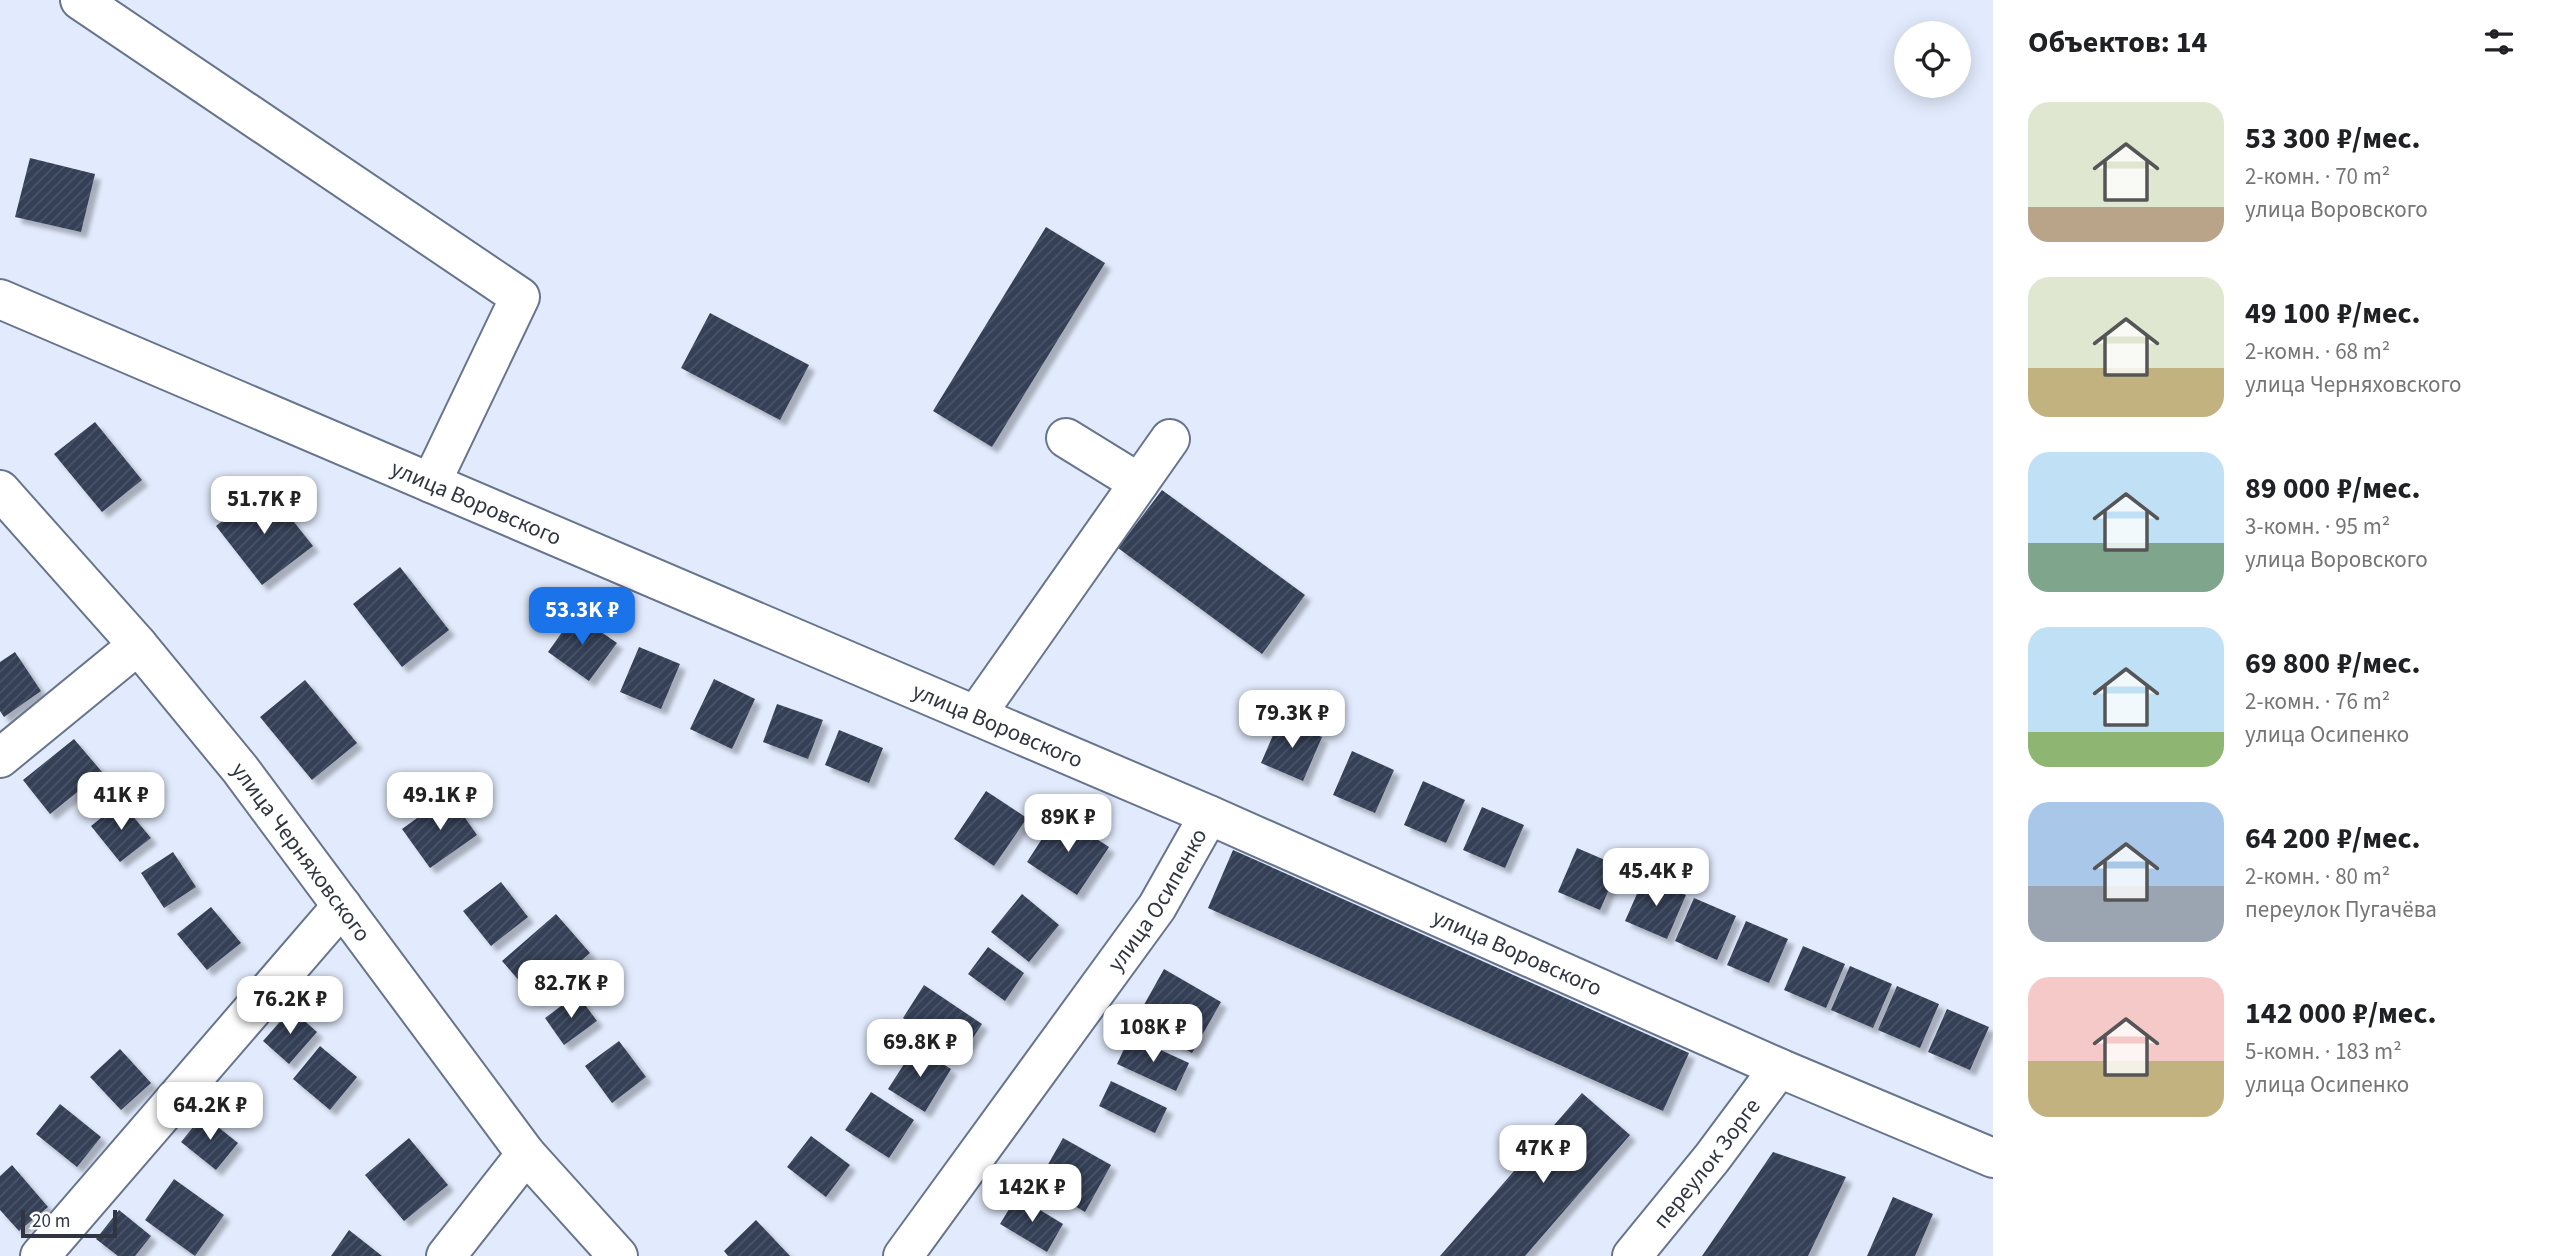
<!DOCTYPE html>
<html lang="ru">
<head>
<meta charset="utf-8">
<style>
  :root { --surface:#fff; --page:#f6f6f6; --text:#202124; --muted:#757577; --accent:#1a73e8 }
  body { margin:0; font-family:"Source Sans 3",sans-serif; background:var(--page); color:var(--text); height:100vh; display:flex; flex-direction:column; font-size:26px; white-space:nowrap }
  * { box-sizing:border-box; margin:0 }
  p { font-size:23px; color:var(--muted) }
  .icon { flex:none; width:38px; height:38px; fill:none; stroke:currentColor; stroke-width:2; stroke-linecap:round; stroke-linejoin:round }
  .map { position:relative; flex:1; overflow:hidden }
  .panel { display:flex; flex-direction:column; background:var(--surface); width:560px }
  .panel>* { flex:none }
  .fabs { position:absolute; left:1894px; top:21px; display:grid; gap:14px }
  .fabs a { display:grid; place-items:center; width:77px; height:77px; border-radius:50%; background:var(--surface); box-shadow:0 4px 18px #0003; font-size:35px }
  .scale { position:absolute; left:21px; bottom:18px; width:96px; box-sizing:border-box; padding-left:7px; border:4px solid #303541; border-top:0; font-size:19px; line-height:24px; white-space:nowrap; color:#303541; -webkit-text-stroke:5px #fff; paint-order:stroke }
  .price { position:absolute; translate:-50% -60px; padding:0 16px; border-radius:14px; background:#fff; color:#222; font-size:23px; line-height:46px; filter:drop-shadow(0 2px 4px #0008) }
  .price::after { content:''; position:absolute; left:50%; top:42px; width:21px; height:16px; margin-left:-10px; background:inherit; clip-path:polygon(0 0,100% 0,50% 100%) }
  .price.selected { background:var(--accent); color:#fff }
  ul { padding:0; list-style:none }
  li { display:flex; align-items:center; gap:21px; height:175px; padding:0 35px }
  li span { display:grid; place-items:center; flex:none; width:196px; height:140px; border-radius:21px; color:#555 }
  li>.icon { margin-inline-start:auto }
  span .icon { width:84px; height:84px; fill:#fffc; stroke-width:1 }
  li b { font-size:30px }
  h2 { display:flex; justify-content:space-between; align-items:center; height:84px; padding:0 35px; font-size:30px }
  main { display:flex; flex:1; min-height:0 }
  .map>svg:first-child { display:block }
  .building { fill:url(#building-hatch); filter:url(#shadow) }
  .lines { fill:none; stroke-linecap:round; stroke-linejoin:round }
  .minor-casing { stroke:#67748e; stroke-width:42 }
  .minor { stroke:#fff; stroke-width:38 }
  .labels { text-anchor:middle; stroke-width:7; stroke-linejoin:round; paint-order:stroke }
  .street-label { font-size:23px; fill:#303541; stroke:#fff }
</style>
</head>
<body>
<main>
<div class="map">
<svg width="1993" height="1256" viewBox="0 0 1993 1256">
  <defs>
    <pattern id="building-hatch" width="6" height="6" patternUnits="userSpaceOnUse" patternTransform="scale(1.75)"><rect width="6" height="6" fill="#344057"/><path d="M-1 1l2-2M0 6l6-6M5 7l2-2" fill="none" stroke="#495468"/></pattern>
    <filter id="shadow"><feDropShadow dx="6" dy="6" stdDeviation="2" flood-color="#0004"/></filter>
  </defs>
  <rect width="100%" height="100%" fill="#e2ebfd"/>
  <path class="building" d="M30,158L95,174L81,232L15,217Z
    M1046,227L1105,263L992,447L933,411Z
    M710,313L809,365L780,420L681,368Z
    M95,422L142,480L102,512L54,454Z
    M266,487L313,546L262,585L216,526Z
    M1162,490L1305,595L1262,654L1118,548Z
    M400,567L449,630L402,667L353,604Z
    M575,614L617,643L589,681L548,652Z
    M639,647L680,664L661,709L620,692Z
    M15,652L41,691L4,717L0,711V662Z
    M714,679L755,699L732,749L690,729Z
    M305,680L357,743L312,780L260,717Z
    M777,704L823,720L808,759L763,742Z
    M1280,719L1322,737L1303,781L1261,763Z
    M839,730L883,748L869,783L825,765Z
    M74,739L102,772L50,814L23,780Z
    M1352,751L1394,770L1375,813L1333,795Z
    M1423,781L1465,800L1446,843L1404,825Z
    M986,791L1027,818L994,866L954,839Z
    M449,795L477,835L430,868L402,829Z
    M121,802L151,838L120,862L91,826Z
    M1482,807L1524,825L1505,868L1463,850Z
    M1058,814L1109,847L1077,895L1027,862Z
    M1577,848L1619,866L1600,910L1558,892Z
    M1233,850L1689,1053L1663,1111L1208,908Z
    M173,852L196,887L164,908L141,873Z
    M1644,878L1686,895L1667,939L1625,921Z
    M501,882L528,917L491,946L463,911Z
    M1022,894L1059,925L1029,962L991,932Z
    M1694,898L1736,916L1717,960L1675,941Z
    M211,907L241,943L207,970L177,934Z
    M556,914L590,953L536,1000L502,961Z
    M1746,921L1788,939L1769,983L1727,965Z
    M1803,946L1845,964L1826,1008L1784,990Z
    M988,947L1024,973L1005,1001L968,974Z
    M1850,966L1892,984L1873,1028L1831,1010Z
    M1164,969L1221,1002L1192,1053L1135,1021Z
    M924,985L982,1024L961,1056L903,1018Z
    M1897,986L1939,1004L1920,1048L1878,1030Z
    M577,994L597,1021L564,1045L545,1018Z
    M291,1009L317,1032L289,1064L263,1041Z
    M1947,1009L1989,1027L1970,1070L1928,1052Z
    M1130,1036L1189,1063L1176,1091L1117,1064Z
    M619,1041L646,1077L612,1103L585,1066Z
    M320,1046L357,1077L330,1110L293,1079Z
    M915,1047L951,1069L925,1112L888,1089Z
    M120,1049L151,1083L121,1110L90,1077Z
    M1111,1081L1167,1108L1155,1133L1099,1106Z
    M871,1092L914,1120L889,1158L845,1130Z
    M1582,1093L1630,1135L1525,1256H1440Z
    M60,1104L101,1137L77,1167L36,1134Z
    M203,1115L238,1143L216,1170L181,1142Z
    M811,1136L850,1165L826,1197L787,1167Z
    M409,1138L448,1185L404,1221L365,1175Z
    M1063,1138L1111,1165L1085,1212L1037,1184Z
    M1773,1152L1846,1177L1808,1256H1702Z
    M12,1165L48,1207L19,1231L0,1210V1176Z
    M174,1179L224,1215L195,1256L145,1220Z
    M1017,1196L1063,1224L1047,1252L1000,1224Z
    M1893,1197L1933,1214L1915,1256H1867Z
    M119,1210L151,1236L135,1256H118L96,1239Z
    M756,1220L790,1256H728L724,1251Z
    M349,1230L382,1256H331Z"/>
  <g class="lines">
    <defs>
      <g id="minor">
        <path d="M80,0L520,297L431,483"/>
        <path id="s1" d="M0,299L1209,815L1779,1068L1993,1158"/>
        <path d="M1066,438L1139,483"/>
        <path id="s2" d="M0,490L138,645L240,769L526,1154L618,1256"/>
        <path d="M976,715L1170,439"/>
        <path d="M0,758L138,645"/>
        <path d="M40,1256L342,906"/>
        <path d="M446,1256L526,1154"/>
        <path id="s3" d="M903,1256L1157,907L1209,815"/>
        <path id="s4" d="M1632,1256L1712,1158L1779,1068"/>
      </g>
    </defs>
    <use href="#minor" class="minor-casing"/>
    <use href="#minor" class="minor"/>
  </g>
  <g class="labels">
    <g class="street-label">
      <text dy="8" stroke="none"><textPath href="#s1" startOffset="518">улица Воровского</textPath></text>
      <text dy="8" stroke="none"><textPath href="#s1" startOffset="1085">улица Воровского</textPath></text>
      <text dy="8" stroke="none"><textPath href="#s2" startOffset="471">улица Черняховского</textPath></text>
      <text dy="8" stroke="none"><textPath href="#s3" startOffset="438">улица Осипенко</textPath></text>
      <text dy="8" stroke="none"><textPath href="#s1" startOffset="1652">улица Воровского</textPath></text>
      <text dy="8" stroke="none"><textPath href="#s4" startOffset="119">переулок Зорге</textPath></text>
    </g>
  </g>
</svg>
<div class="fabs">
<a><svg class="icon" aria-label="locate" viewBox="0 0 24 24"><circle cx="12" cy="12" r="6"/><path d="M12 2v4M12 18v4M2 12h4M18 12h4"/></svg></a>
</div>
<div class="scale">20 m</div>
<b class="price" style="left:264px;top:536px">51.7K ₽</b>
<b class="price selected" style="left:582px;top:647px">53.3K ₽</b>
<b class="price" style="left:1292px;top:750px">79.3K ₽</b>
<b class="price" style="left:121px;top:832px">41K ₽</b>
<b class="price" style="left:440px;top:832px">49.1K ₽</b>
<b class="price" style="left:1068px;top:854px">89K ₽</b>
<b class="price" style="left:1656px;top:908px">45.4K ₽</b>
<b class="price" style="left:571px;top:1020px">82.7K ₽</b>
<b class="price" style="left:290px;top:1036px">76.2K ₽</b>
<b class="price" style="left:1153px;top:1064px">108K ₽</b>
<b class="price" style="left:920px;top:1079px">69.8K ₽</b>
<b class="price" style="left:210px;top:1142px">64.2K ₽</b>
<b class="price" style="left:1543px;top:1185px">47K ₽</b>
<b class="price" style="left:1032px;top:1224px">142K ₽</b>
</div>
<section class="panel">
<h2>Объектов: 14<svg class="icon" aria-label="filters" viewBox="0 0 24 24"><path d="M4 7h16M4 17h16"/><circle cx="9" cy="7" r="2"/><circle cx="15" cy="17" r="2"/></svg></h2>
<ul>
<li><span style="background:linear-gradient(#dfe7d0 75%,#b9a48a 0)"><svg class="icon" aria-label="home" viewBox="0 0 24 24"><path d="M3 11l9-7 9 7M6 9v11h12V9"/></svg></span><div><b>53 300 ₽/мес.</b><p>2-комн. · 70 m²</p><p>улица Воровского</p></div></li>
<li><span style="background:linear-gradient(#dfe7d0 65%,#c2b280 0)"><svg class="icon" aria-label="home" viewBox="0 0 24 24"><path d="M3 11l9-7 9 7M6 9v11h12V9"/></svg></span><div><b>49 100 ₽/мес.</b><p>2-комн. · 68 m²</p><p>улица Черняховского</p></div></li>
<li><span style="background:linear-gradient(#bfe0f5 65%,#7fa58c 0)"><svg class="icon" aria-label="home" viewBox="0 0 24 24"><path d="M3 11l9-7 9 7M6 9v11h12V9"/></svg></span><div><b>89 000 ₽/мес.</b><p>3-комн. · 95 m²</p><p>улица Воровского</p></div></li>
<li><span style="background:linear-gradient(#bfe0f5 75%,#8fb573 0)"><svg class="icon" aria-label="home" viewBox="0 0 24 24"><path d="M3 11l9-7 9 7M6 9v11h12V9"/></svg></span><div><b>69 800 ₽/мес.</b><p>2-комн. · 76 m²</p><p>улица Осипенко</p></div></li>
<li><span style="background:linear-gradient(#a9c7e8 60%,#9aa5b1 0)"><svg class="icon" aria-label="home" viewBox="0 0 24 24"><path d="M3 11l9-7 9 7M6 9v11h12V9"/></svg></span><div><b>64 200 ₽/мес.</b><p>2-комн. · 80 m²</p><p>переулок Пугачёва</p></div></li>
<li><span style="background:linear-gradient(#f6c9c9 60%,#c2b280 0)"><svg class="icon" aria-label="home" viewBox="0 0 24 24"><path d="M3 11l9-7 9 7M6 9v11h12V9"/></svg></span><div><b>142 000 ₽/мес.</b><p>5-комн. · 183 m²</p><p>улица Осипенко</p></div></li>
</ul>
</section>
</main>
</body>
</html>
